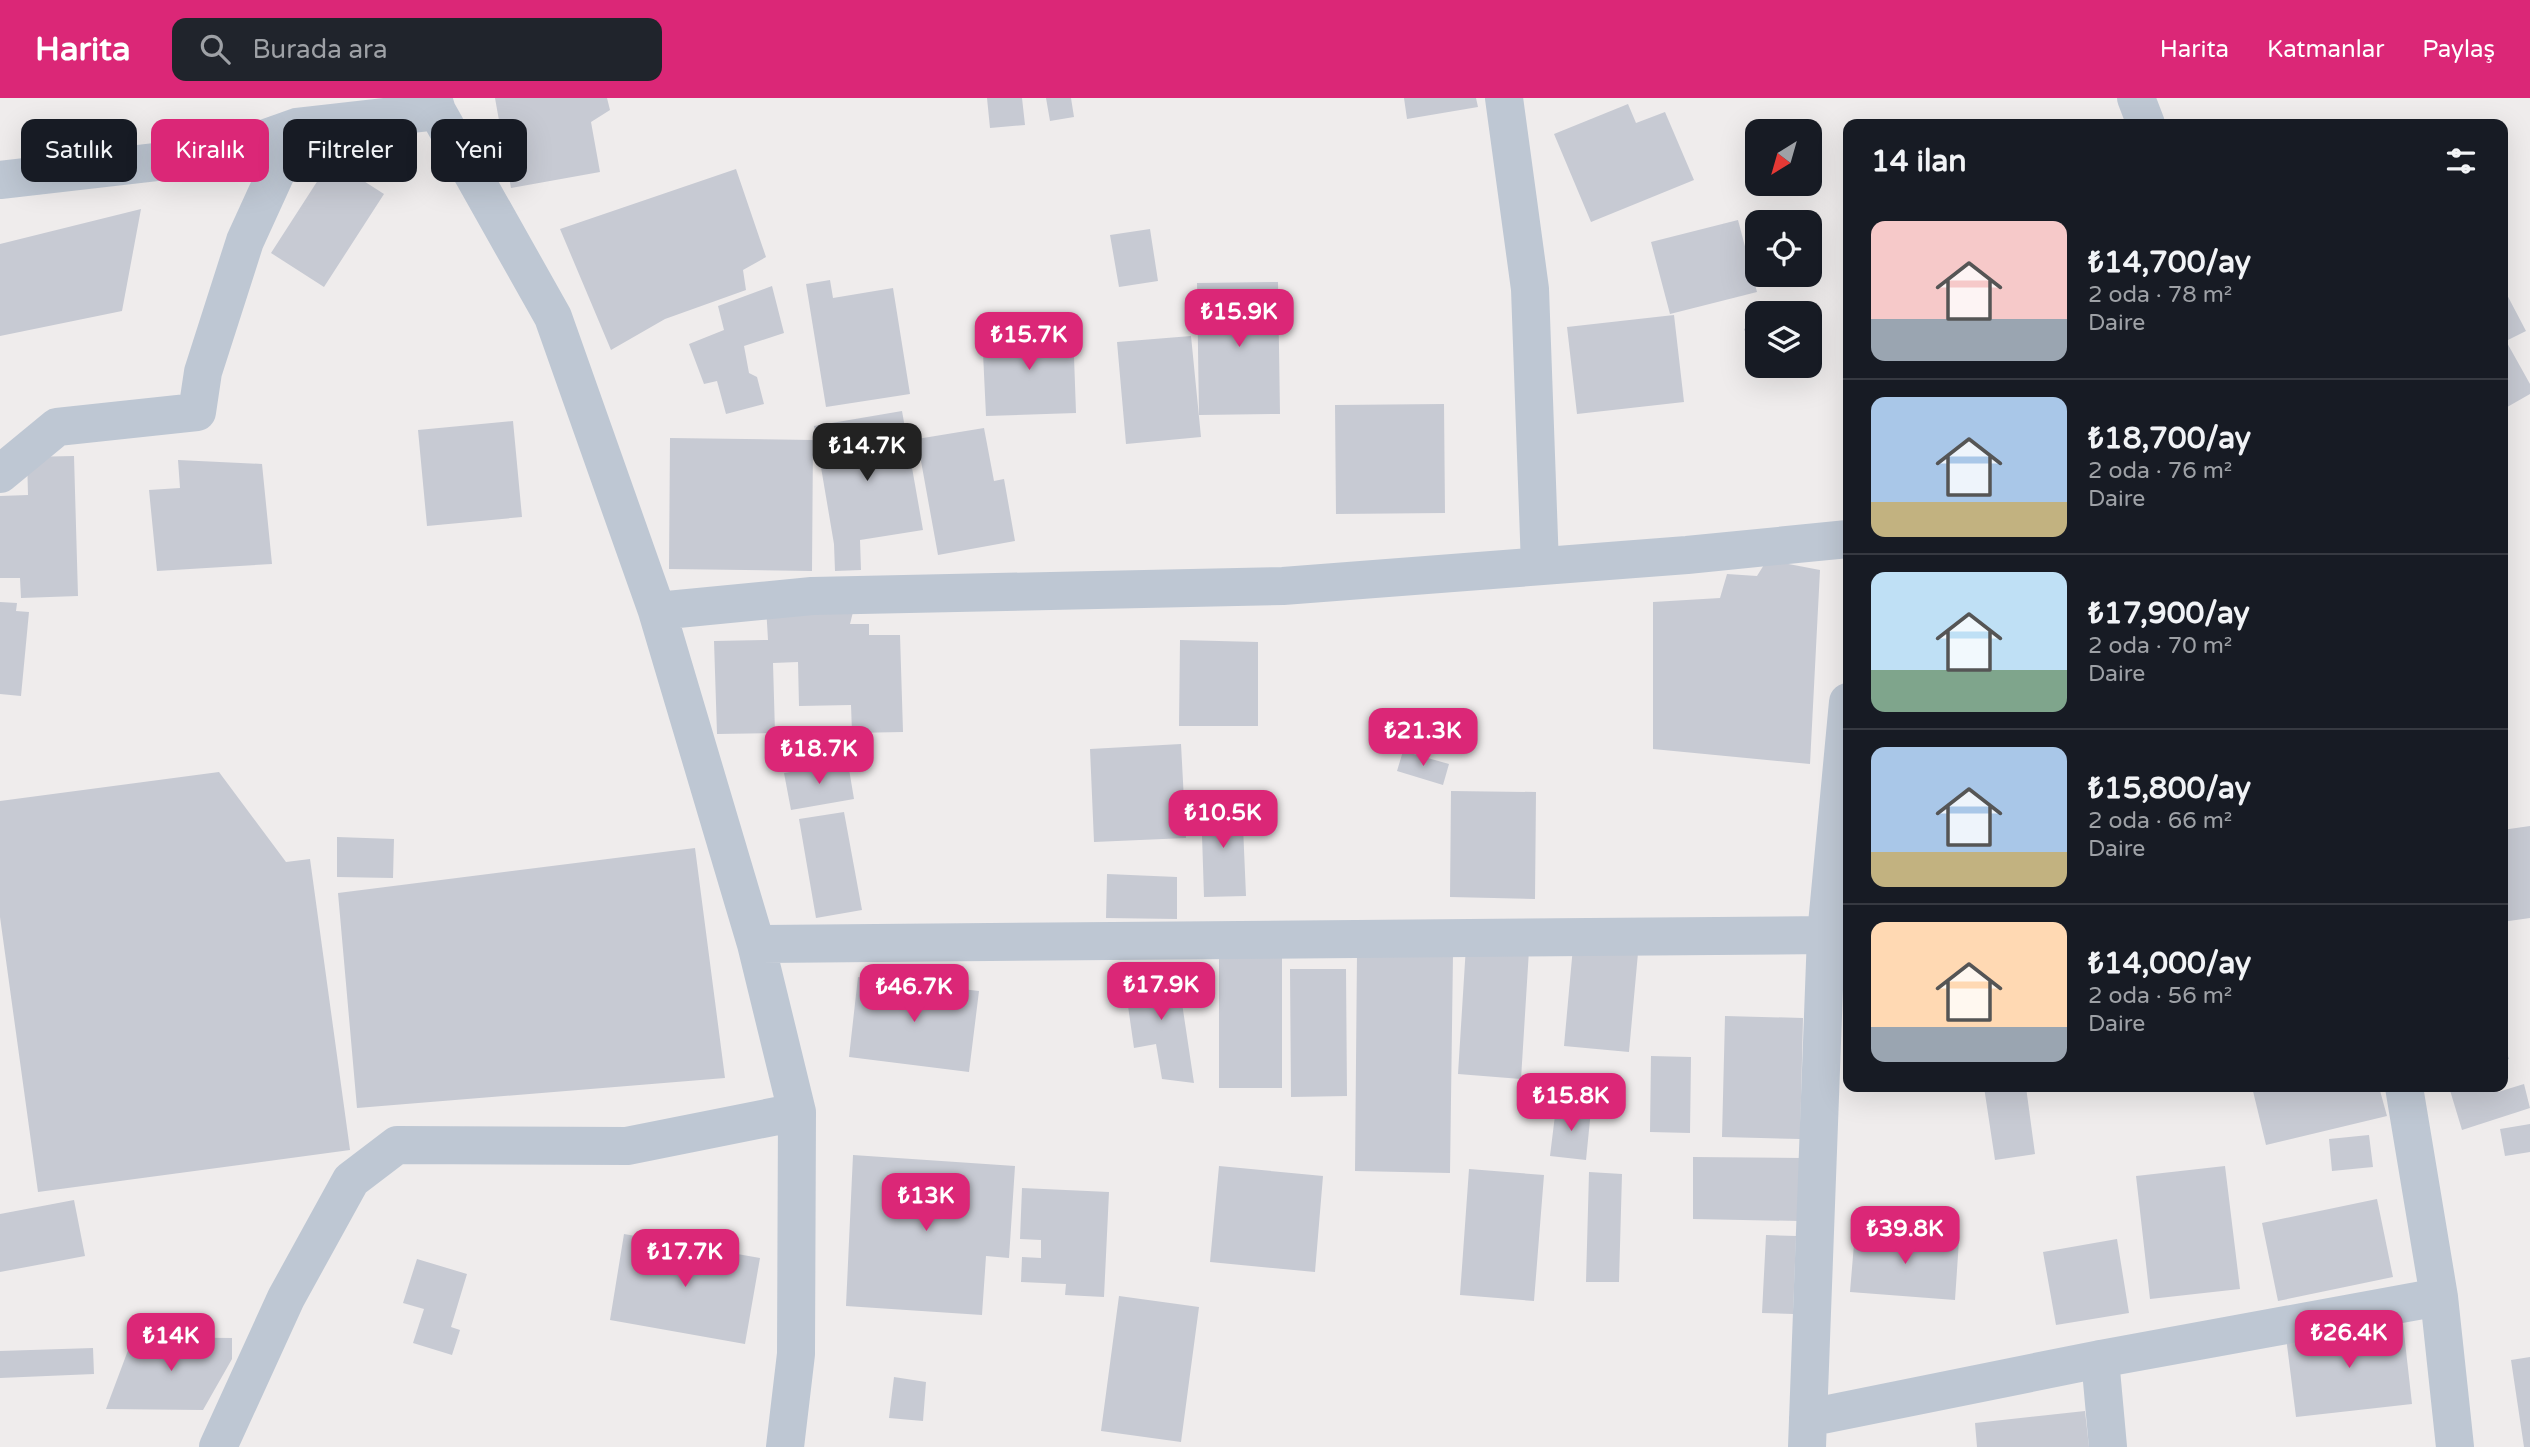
<!DOCTYPE html>
<html lang="tr">
<head>
<meta charset="utf-8">
<style>
  :root { --surface:#171b24; --page:#20242c; --text:#f1f3f6; --muted:#9ea1a6; --line:#363941; --accent:#db2777 }
  body { margin:0; font-family:"Varela Round",sans-serif; background:var(--page); color:var(--text); height:100vh; display:flex; flex-direction:column; font-size:26px; white-space:nowrap }
  * { box-sizing:border-box; margin:0 }
  p { font-size:23px; color:var(--muted) }
  .icon { flex:none; width:38px; height:38px; fill:none; stroke:currentColor; stroke-width:2; stroke-linecap:round; stroke-linejoin:round }
  .map { position:relative; flex:1; overflow:hidden }
  .drawer { position:absolute; left:1843px; top:21px; width:665px; height:973px; display:flex; flex-direction:column; background:var(--surface); border-radius:14px; box-shadow:0 7px 28px #0002 }
  .drawer>* { flex:none }
  .guide { position:absolute; left:21px; top:21px; width:665px; height:63px; display:flex; gap:14px }
  .needle { width:46px; rotate:217deg }
  .controls { position:absolute; left:1745px; top:21px; display:grid; gap:14px }
  .controls a { display:grid; place-items:center; width:77px; height:77px; border-radius:14px; background:var(--surface); box-shadow:0 7px 28px #0002; font-size:35px }
  .price { position:absolute; translate:-50% -60px; padding:0 16px; border-radius:14px; background:var(--accent); color:#fff; font-size:23px; line-height:46px; filter:drop-shadow(0 2px 4px #0008) }
  .price::after { content:''; position:absolute; left:50%; top:42px; width:21px; height:16px; margin-left:-10px; background:inherit; clip-path:polygon(0 0,100% 0,50% 100%) }
  .price.active { background:#222; color:#fff }
  ul { padding:0; list-style:none }
  li { display:flex; align-items:center; gap:21px; height:175px; padding:0 28px }
  li+li { border-top:2px solid var(--line) }
  li span { display:grid; place-items:center; flex:none; width:196px; height:140px; border-radius:14px; color:#555 }
  li>.icon { margin-inline-start:auto }
  span .icon { width:84px; height:84px; fill:#fffc; stroke-width:1 }
  li b { font-size:30px }
  h2 { display:flex; justify-content:space-between; align-items:center; height:84px; padding:0 28px; font-size:30px }
  .tag { padding:0 24px; border-radius:14px; background:var(--surface); box-shadow:0 7px 28px #0002; font-size:24px; line-height:63px }
  .tag.active { background:var(--accent); color:#fff }
  header { display:flex; align-items:center; gap:42px; box-sizing:border-box; height:98px; padding:0 35px; background:var(--accent); color:#fff }
  header strong { font-size:33px }
  nav { display:flex; gap:38px; margin-inline-start:auto; font-size:24px }
  .search { width:490px; height:63px; background:var(--page); display:flex; align-items:center; gap:18px; box-sizing:border-box; padding:0 24px; border-radius:14px; color:var(--muted); font-size:26px }
  .map>svg:first-child { display:block }
  .building { fill:#c7cad3 }
  .lines { fill:none; stroke-linecap:round; stroke-linejoin:round }
  .minor { stroke:#bec7d3; stroke-width:38 }
</style>
</head>
<body>
<header>
<strong>Harita</strong>
<div class="search"><svg class="icon" aria-label="search" viewBox="0 0 24 24"><circle cx="10" cy="10" r="6"/><path d="M15 15l6 6"/></svg>Burada ara</div>
<nav><a>Harita</a><a>Katmanlar</a><a>Paylaş</a></nav>
</header>
<div class="map">
<svg width="2530" height="1349" viewBox="0 0 2530 1349">
  <rect width="100%" height="100%" fill="#efecec"/>
  <path class="building" d="M495,0H607L610,12L591,24L600,74L511,90Z
    M987,0H1022L1025,27L990,30Z
    M1046,0H1071L1074,19L1050,23Z
    M1404,0H1476L1478,9L1407,21Z
    M1628,6L1636,25L1665,14L1694,82L1591,124L1554,36Z
    M331,62L384,96L324,189L271,155Z
    M736,71L766,159L743,172L746,192L665,221L611,252L560,131Z
    M141,111L122,213L0,238V146Z
    M1738,122L1757,194L1670,216L1651,144Z
    M1150,131L1158,183L1119,189L1110,137Z
    M830,182L833,200L893,190L910,296L826,309L806,186Z
    M1278,184L1280,316L1199,317L1197,185Z
    M772,188L784,235L744,248L749,275L757,279L764,306L726,316L717,283L704,286L689,246L724,232L718,208Z
    M2505,193L2526,233L2506,243L2530,286V296L2502,312V194Z
    M1674,217L1684,304L1577,316L1567,229Z
    M1757,225V261L1744,231Z
    M1073,230L1076,315L986,318L982,234Z
    M1191,238L1201,339L1126,346L1117,244Z
    M1444,306L1445,415L1336,416L1335,307Z
    M902,313L923,432L860,442L861,472L835,473L834,446L814,328Z
    M513,323L522,419L427,428L418,332Z
    M984,330L994,383L1004,381L1015,443L938,457L917,341Z
    M670,340L813,342L812,473L669,471Z
    M74,358L78,498L21,500L20,480H0V398L28,397L27,359Z
    M178,362L262,366L272,466L157,473L149,392L180,390Z
    M1767,462L1820,472L1810,666L1653,651V504L1720,500L1727,476L1757,478Z
    M0,504L17,505L16,513L29,514L21,598L0,596Z
    M766,508L853,514L850,526H869V537H900L903,634L852,635L851,607L799,608L798,564L773,565L775,635L717,636L714,543L768,542Z
    M1180,542L1258,544V628H1179Z
    M1181,646L1186,740L1094,744L1090,651Z
    M1403,653L1449,666L1443,687L1397,673Z
    M848,665L854,701L791,712L784,675Z
    M219,674L286,764L310,761L350,1052L38,1094L0,819V703Z
    M1451,693L1536,694L1535,801L1450,799Z
    M1242,705L1246,798L1204,799L1201,706Z
    M844,714L862,812L816,820L799,721Z
    M2530,728V820L2502,824V732Z
    M337,739L394,741L393,780L337,779Z
    M695,750L725,980L357,1010L338,795Z
    M1107,776L1177,779V821L1106,820Z
    M1466,848L1529,852L1521,981L1458,976Z
    M1573,849L1638,855L1629,954L1564,948Z
    M1357,855L1453,856L1450,1075L1355,1073Z
    M1219,860H1282V990H1219Z
    M1290,871H1346L1347,998L1291,999Z
    M1177,872L1194,985L1162,981L1156,946L1134,950L1124,880Z
    M858,879L979,893L969,974L849,959Z
    M1725,918L1803,920L1800,1041L1722,1039Z
    M2502,941L2509,961L2502,963Z
    M1651,958L1691,959L1690,1035L1650,1034Z
    M2524,986L2530,1010L2462,1032L2449,989H2497L2498,994Z
    M1984,989H2026L2035,1056L1995,1062Z
    M2252,989H2379L2387,1018L2266,1047Z
    M1556,1009L1591,1012L1586,1062L1550,1058Z
    M2530,1026V1054L2505,1058L2500,1031Z
    M2369,1037L2373,1069L2332,1073L2329,1041Z
    M853,1057L1015,1068L1009,1160L986,1158L982,1217L846,1208Z
    M1693,1059L1802,1060L1800,1123L1693,1121Z
    M1219,1068L1323,1078L1315,1174L1210,1164Z
    M2225,1068L2240,1191L2150,1201L2136,1078Z
    M1469,1071L1544,1077L1534,1203L1460,1197Z
    M1589,1074L1622,1076L1619,1184H1586Z
    M1022,1090L1109,1094L1104,1199L1065,1197L1066,1186L1021,1184L1022,1159L1041,1160V1142L1020,1141Z
    M2377,1101L2393,1179L2278,1203L2262,1125Z
    M74,1102L85,1158L0,1174V1116Z
    M1855,1134L1959,1142L1955,1202L1850,1194Z
    M624,1136L760,1160L745,1246L610,1222Z
    M1766,1137L1796,1138L1793,1216L1762,1215Z
    M2117,1141L2129,1215L2056,1227L2043,1154Z
    M417,1161L467,1176L451,1229L460,1232L452,1257L413,1245L424,1211L403,1205Z
    M1119,1198L1199,1209L1181,1344L1101,1333Z
    M2403,1226L2412,1306L2296,1319L2286,1239Z
    M133,1239L232,1240V1261L203,1312L106,1311Z
    M93,1250L94,1276L0,1280V1253Z
    M2530,1259V1349H2524L2511,1262Z
    M894,1279L926,1284L923,1323L889,1320Z
    M2085,1313L2089,1349H1977L1975,1325Z"/>
  <g class="lines">
    <path class="minor" d="M433,0L437,13L553,219L657,513L756,846L797,1014L796,1256L785,1349
      M1504,0L1530,191L1540,468
      M2136,0L2146,26
      M0,82L217,57L297,29L437,13
      M0,376L57,329L197,314L203,274L245,143L297,29
      M657,513L812,498L1283,488L1687,457L1848,441
      M756,846L1826,837
      M2404,989L2439,1199L2455,1349
      M2100,1261L2108,1349
      M1808,1320L2100,1261L2439,1199
      M218,1349L286,1200L351,1082L397,1047L627,1048L797,1014
      M1807,1349L1826,837L1848,604"/>
  </g>
</svg>
<div class="controls">
<a><svg class="needle" viewBox="-14 -14 28 28"><path d="M0-13l5 13h-10z" fill="#e53935"/><path d="M0 13l5-13h-10z" fill="#9ea1a6"/></svg></a>
<a><svg class="icon" aria-label="locate" viewBox="0 0 24 24"><circle cx="12" cy="12" r="6"/><path d="M12 2v4M12 18v4M2 12h4M18 12h4"/></svg></a>
<a><svg class="icon" aria-label="layers" viewBox="0 0 24 24"><path d="M12 4l9 5-9 5-9-5zM3 14l9 5 9-5"/></svg></a>
</div>
<b class="price" style="left:1239px;top:251px">₺15.9K</b>
<b class="price" style="left:1029px;top:274px">₺15.7K</b>
<b class="price active" style="left:867px;top:385px">₺14.7K</b>
<b class="price" style="left:1423px;top:670px">₺21.3K</b>
<b class="price" style="left:819px;top:688px">₺18.7K</b>
<b class="price" style="left:1223px;top:752px">₺10.5K</b>
<b class="price" style="left:1161px;top:924px">₺17.9K</b>
<b class="price" style="left:914px;top:926px">₺46.7K</b>
<b class="price" style="left:1571px;top:1035px">₺15.8K</b>
<b class="price" style="left:926px;top:1135px">₺13K</b>
<b class="price" style="left:1905px;top:1168px">₺39.8K</b>
<b class="price" style="left:685px;top:1191px">₺17.7K</b>
<b class="price" style="left:2349px;top:1272px">₺26.4K</b>
<b class="price" style="left:171px;top:1275px">₺14K</b>
<div class="guide">
<a class="tag">Satılık</a>
<a class="tag active">Kiralık</a>
<a class="tag">Filtreler</a>
<a class="tag">Yeni</a>
</div>
<section class="drawer">
<h2>14 ilan<svg class="icon" aria-label="filters" viewBox="0 0 24 24"><path d="M4 7h16M4 17h16"/><circle cx="9" cy="7" r="2"/><circle cx="15" cy="17" r="2"/></svg></h2>
<ul>
<li><span style="background:linear-gradient(#f6c9c9 70%,#9aa5b1 0)"><svg class="icon" aria-label="home" viewBox="0 0 24 24"><path d="M3 11l9-7 9 7M6 9v11h12V9"/></svg></span><div><b>₺14,700/ay</b><p>2 oda · 78 m²</p><p>Daire</p></div></li>
<li><span style="background:linear-gradient(#a9c7e8 75%,#c2b280 0)"><svg class="icon" aria-label="home" viewBox="0 0 24 24"><path d="M3 11l9-7 9 7M6 9v11h12V9"/></svg></span><div><b>₺18,700/ay</b><p>2 oda · 76 m²</p><p>Daire</p></div></li>
<li><span style="background:linear-gradient(#bfe0f5 70%,#7fa58c 0)"><svg class="icon" aria-label="home" viewBox="0 0 24 24"><path d="M3 11l9-7 9 7M6 9v11h12V9"/></svg></span><div><b>₺17,900/ay</b><p>2 oda · 70 m²</p><p>Daire</p></div></li>
<li><span style="background:linear-gradient(#a9c7e8 75%,#c2b280 0)"><svg class="icon" aria-label="home" viewBox="0 0 24 24"><path d="M3 11l9-7 9 7M6 9v11h12V9"/></svg></span><div><b>₺15,800/ay</b><p>2 oda · 66 m²</p><p>Daire</p></div></li>
<li><span style="background:linear-gradient(#ffd9b3 75%,#9aa5b1 0)"><svg class="icon" aria-label="home" viewBox="0 0 24 24"><path d="M3 11l9-7 9 7M6 9v11h12V9"/></svg></span><div><b>₺14,000/ay</b><p>2 oda · 56 m²</p><p>Daire</p></div></li>
</ul>
</section>
</div>
</body>
</html>
